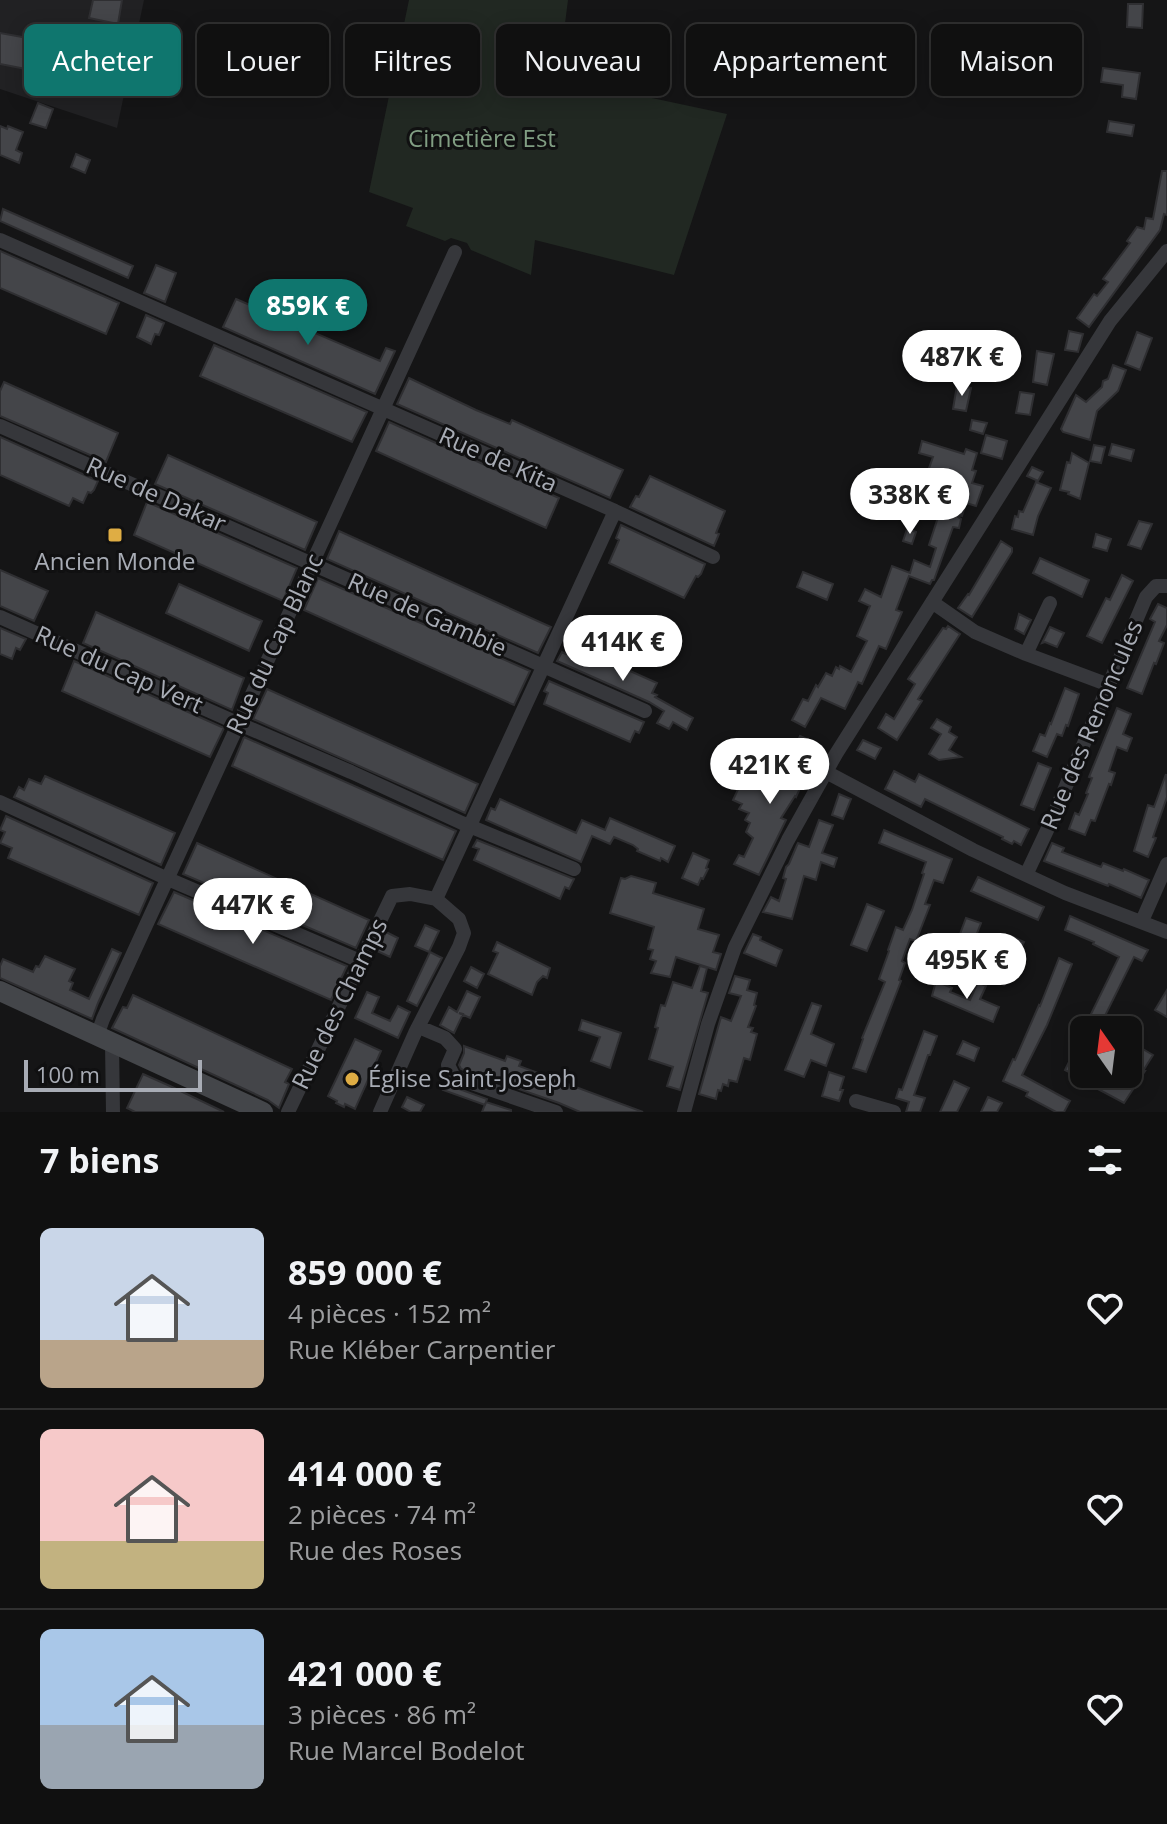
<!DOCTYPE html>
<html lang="fr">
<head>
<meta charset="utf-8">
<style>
  :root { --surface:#101010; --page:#1e1e1e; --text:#f1f3f6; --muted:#9c9d9f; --line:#303030; --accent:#0f766e }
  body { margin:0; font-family:"Open Sans",sans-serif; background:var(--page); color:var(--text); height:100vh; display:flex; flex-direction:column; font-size:30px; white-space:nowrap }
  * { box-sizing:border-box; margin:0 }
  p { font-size:26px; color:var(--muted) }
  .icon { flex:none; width:44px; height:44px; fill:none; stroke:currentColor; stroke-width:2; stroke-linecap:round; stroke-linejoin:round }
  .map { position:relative; height:1112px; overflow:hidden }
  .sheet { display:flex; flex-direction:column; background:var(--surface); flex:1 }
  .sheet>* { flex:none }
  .banner { position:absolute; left:24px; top:24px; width:1120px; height:72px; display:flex; gap:16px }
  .needle { width:52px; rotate:346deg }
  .buttons { position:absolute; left:1070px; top:1016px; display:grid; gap:16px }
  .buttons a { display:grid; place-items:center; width:72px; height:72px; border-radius:12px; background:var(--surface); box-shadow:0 4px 20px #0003,0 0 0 2px var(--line); font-size:40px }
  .scale { position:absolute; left:24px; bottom:20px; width:178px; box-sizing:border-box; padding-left:8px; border:4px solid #a8acb5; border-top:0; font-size:22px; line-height:28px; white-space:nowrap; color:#a8acb5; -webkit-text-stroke:6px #101011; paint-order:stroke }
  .price { position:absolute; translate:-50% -68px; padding:0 18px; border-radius:28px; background:#fff; color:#222; font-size:26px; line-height:52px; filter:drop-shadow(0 2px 4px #0008) }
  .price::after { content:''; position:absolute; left:50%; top:48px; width:24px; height:18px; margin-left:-12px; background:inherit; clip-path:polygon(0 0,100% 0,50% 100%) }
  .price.current { background:var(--accent); color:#fff }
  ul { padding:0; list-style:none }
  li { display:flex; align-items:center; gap:24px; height:200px; padding:0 40px }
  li+li { border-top:2px solid var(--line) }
  li span { display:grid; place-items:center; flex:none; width:224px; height:160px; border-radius:12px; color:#555 }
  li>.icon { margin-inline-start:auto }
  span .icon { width:96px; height:96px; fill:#fffc; stroke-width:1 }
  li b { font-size:34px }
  h2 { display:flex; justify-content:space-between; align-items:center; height:96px; padding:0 40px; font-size:34px }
  .pill { padding:0 28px; border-radius:12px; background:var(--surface); box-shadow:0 4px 20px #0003,0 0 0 2px var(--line); font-size:28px; line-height:72px }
  .pill.current { background:var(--accent); color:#fff }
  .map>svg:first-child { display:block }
  .built { fill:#212123 }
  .green { fill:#212822 }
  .building { fill:#444549; stroke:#2f2f32; stroke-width:2 }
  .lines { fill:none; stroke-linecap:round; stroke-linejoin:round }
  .street { stroke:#36373b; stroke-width:14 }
  .secondary { stroke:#44464a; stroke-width:20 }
  .poi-dot { fill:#dfad44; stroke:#101011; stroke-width:3 }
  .labels { text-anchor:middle; stroke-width:6; stroke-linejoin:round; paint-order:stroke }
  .park-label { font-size:24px; fill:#819e83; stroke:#101011 }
  .street-label { font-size:24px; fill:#a8acb5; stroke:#101011 }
  .poi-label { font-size:24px; fill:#a8acb5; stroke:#101011 }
</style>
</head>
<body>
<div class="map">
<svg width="1167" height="1112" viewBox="0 0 1167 1112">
  <rect width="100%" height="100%" fill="#151516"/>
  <path class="built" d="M0,0H144L117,128L0,89Z"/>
  <path class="green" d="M409,0H568L558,78L727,114L674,275L535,240L531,275L471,250L467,243L451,238L445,241L406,226L413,208L369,192Z"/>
  <path class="building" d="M93,0H122L118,24L89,18Z
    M1128,4H1143L1142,28L1127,27Z
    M0,33L89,49L83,80L0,64Z
    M1103,68L1140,73L1136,99L1122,97L1123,85L1101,82Z
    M38,103L53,109L46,128L30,123Z
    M1109,121L1134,125L1132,136L1107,132Z
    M0,126L7,129L8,126L23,132L16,150L22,153L19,163L0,155Z
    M76,154L90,160L85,173L71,167Z
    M1162,171H1167V215L1164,214L1160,230L1089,327L1077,318L1094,294L1097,296L1108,282L1103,279L1130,243L1127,241L1137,227L1144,229L1146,218L1153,219Z
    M3,209L133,266L128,278L0,221Z
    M0,251L119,303L106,334L0,288Z
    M156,265L176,273L165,302L144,293Z
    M236,299L380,361L386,348L395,351L375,394L223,327Z
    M146,315L164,323L159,335L155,334L151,344L137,337Z
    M1069,331L1083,334L1078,352L1065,350Z
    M1137,332L1152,338L1140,370L1125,364Z
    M214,345L367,412L352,442L200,376Z
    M1037,351L1054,354L1047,385L1033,382Z
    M1113,365L1126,370L1118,391L1097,411L1090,440L1063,432L1061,429L1076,395L1086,402L1102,387L1103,381L1108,379Z
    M409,378L476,410L510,424L512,420L623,470L610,498L397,404Z
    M4,382L118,433L106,462L0,416V391Z
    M957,385L971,388L966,411L953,409Z
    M1020,392L1034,394L1030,415L1016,413Z
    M972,420L987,423L983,434L970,430Z
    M389,422L559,498L546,528L376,451Z
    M986,435L1007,441L1002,459L981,453Z
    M0,437L98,481L94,490L91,493L88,492L83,503L73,498L69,506L0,475Z
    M922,441L964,454L966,449L977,453L972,470L976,471L972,483L983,486L976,506L966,503L962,516L959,515L958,517L961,519L959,528L953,527L934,580H932L930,584L909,576L896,610L902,612L886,649L879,646L862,684L858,682L845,709L821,698L805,727L792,720L803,699L808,701L816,685L818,687L826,673L832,676L836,667L839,669L840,666L851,672L867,641L857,636L870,606L859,601L865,589L881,597L892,566L910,573L914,560L930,567L936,548L929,545L942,505L924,500L928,487L923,485L933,457L919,453Z
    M1112,444L1134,450L1131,461L1109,455Z
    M1094,445L1105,447L1101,463L1090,461Z
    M1072,453L1089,463L1080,499L1068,494L1069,492L1060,490L1067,462L1070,463Z
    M168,455L317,522L305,550L155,484Z
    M1032,467L1043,472L1038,481L1027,476Z
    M650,476L725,511L716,533L719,534L714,546L630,507L636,496L639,497Z
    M1036,482L1051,488L1038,516L1033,535L1012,529L1015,516L1018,517L1019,511L1023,512Z
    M147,502L297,568L283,601L134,535Z
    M1139,521L1152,524L1141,549L1128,545Z
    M621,525L705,564L701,574L698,577L696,576L684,598L609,563L619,540L616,538Z
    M907,529L916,532L912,544L903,541Z
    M339,531L551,627L538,653L327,559Z
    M1096,534L1111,539L1107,551L1093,547Z
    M1001,541L1012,548V552L972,617L958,608L968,594L969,595Z
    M1040,558L1089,580L1082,597L1033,573Z
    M0,570L48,591L34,621L0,606Z
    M803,572L833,584L827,600L797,587Z
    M1122,575L1133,581L1102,643L1087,636L1106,598L1110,600Z
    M318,578L530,671L514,705L304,610Z
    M179,584L262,621L249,651L166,613Z
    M1158,604L1167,608V625L1159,641L1164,643L1156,664L1154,663L1142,694L1127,688L1155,622L1150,619Z
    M96,612L244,678L232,710L83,643Z
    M1019,614L1031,620L1024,634L1015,629Z
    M948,626L960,634L918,699L922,701L897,740L878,728L886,714L894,719L915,684L908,679L943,628L946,629Z
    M1050,627L1064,633L1057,647L1045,642L1042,643Z
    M0,628L26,639L20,650L16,648L12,659L0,654Z
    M570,644L657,683L652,693L657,695L655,697L693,718L687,730L673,722L669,729L657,723L664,711L649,702L557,661L562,652L566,654Z
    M74,661L224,728L210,757L62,691Z
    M549,681L644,722L639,733L635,731L630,742L544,704L548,693L544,691Z
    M1065,688L1079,694L1068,726L1066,725L1062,736L1057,734L1047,757L1033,751L1040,734L1045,736L1050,723L1051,724Z
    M267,689L478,784L465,813L253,719Z
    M1117,708L1131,714L1123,734L1132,738L1127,751L1117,747L1109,771L1115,773L1111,785L1109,784L1095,821L1091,820L1085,835L1069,829L1075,813L1079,815L1088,794L1086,793L1092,778L1089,777Z
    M937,719L951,727L949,732L957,737L949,750L961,757L939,760L929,754L941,734L931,728Z
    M800,736L813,742L795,777L803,782L796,797L795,796L781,818L786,820L759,875L734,864L739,855L744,857L753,838L746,832L750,823L745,820L749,813L739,809L742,804L733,800L741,783L753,788L755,784L763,788L773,766L779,769L788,749L793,751Z
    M244,737L456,831L443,860L232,766Z
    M863,740L881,748L875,759L857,750Z
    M1038,763L1051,768L1034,810L1021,805Z
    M894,771L915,782L919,774L1029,829L1021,845L1014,841L1012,844L1002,839L1003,837L925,799L921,807L885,789Z
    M1166,774L1167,797L1153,837L1156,838L1148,857L1134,851L1148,805L1154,807Z
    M45,776L175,833L161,865L14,797L19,787L24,790L29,779L41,784Z
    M839,794L851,799L843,819L832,815Z
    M500,799L576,833L582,820L605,830L610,818L675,846L668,862L661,858L660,861L637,851L638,849L633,845L614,837L610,844L592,836L581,862L486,820L491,808L495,810Z
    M6,816L153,883L139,915L8,858L12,848L0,843L5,832L0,830Z
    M819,820L833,825L822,853L837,858L834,867L821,862L816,880L804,876L792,919L763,912L771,897L779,901L786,879L783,878L786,867L789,864L797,845L798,843L809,847Z
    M884,830L952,859L943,883L934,880L925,904L930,905L916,941L910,939L902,961L905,963L899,980L901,981L866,1072L853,1068L863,1039L862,1038L885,982L879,979L889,951L888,950L896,927L903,930L912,910L924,874L922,873L926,862L879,843Z
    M477,840L574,879L569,889L565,887L560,899L474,860L479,849L473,847Z
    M197,843L369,920L356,948L183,874Z
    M1052,843L1064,848L1062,852L1101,867L1103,863L1123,871L1124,869L1149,880L1141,898L1109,884L1108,886L1044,861Z
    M693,853L709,860L706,868L708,869L703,879L701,878L698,885L682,878Z
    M631,876L656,883L653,893L704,909L698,929L719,935L713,952L721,954L716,970L676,957L670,977L651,973L656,961L650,959L653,950L648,949L654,927L610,913L621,878L625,879Z
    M978,877L1044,907L1038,920L971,891Z
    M174,892L347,966L331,1000L158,924Z
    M867,904L884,911L867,951L851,945Z
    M1070,916L1148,950L1142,961L1134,957L1098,1030H1084V1074H1100L1120,1086L1136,1060L1128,1055L1134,1044L1153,1055L1143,1071H1145L1124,1103L1096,1088L1097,1086L1065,1070L1070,1060L1069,1059L1119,957L1093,944L1094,942L1065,930Z
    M966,918L981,923L970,951L975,953L969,968L953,961L963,936L960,934Z
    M425,925L439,931L429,952L415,946Z
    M386,932L398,938L390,957L377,951Z
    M753,934L761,937L760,940L782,950L776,966L744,953Z
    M1011,936L1024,942L1004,985L990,979Z
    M497,942L550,968L547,978L543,976L537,982L532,995L488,974L498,953L493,951Z
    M112,949L121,953L98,1003L92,1019L0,978V966L3,959L33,972L36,966L39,967L45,956L75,969L69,981L73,983L70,990L89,999Z
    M430,952L442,958L417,1006L407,1001Z
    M1059,958L1072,964L1047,1025L1022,1075L1070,1101L1064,1112H1056L1026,1096L1028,1092L1003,1081L1013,1059L1015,1060L1039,1005L1040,1006Z
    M700,966L707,968L701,991L708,993L680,1090L667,1086L673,1067L649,1059L658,1028L655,1027L661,1005L665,1006L673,982L692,988Z
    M471,967L484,974L477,988L464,981Z
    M735,976L750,980L747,990L757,993L754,1005L756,1006L748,1027L753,1028L751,1032L757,1034L750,1060L744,1058L737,1082L729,1080L728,1086L723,1084L721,1091L718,1090L716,1099L699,1094L721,1017L731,1021L741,996L729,993Z
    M936,981L952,988L950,992L970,1000L978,982L986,986L980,999L999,1007L993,1022L932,996Z
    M1167,990V1017L1155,1010Z
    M467,991L480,997L470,1018L459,1013L463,1014L454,1033L440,1025L449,1007L457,1012Z
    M367,992L379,997L372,1013L390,1021L398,1006L410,1012L398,1038L355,1018Z
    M133,995L292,1069L285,1082L289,1084L279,1108L268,1100L112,1028L123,1007L127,1008Z
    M812,1003L821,1006L811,1034L834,1044L826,1066L811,1060L804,1077L785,1070Z
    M582,1020L621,1033L610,1068L591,1061L600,1037L579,1030Z
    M924,1031L937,1036L930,1055H928L914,1095L925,1098L920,1112H906L909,1102L896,1098L899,1089L902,1090Z
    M355,1039L381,1051L355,1109L345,1104L344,1107L336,1103L337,1101L328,1096Z
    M963,1041L979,1048L974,1061L957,1054Z
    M464,1046L505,1061L507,1056L521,1061L519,1066L643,1112H580L559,1103L461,1069L459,1065L464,1053Z
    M829,1072L844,1077L840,1090H843L839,1101L822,1096Z
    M143,1074L170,1086L224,1112H135L127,1108Z
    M954,1081L969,1088L957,1112H940Z
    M446,1083L451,1086L487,1099L485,1105L443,1090Z
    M407,1097L424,1105L420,1112H411L402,1107Z
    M988,1097L1002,1103L997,1112H981Z
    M486,1102L511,1110V1112H482Z"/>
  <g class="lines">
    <path class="street" d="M0,240L615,511L713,557
      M0,426L645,711
      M932,602L975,632L1026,654L1109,685
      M0,617L228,719L351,772L462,823L574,869
      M1026,654L1050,603
      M826,772L973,850L1026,875L1065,893L1167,932
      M0,802L168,879L360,961
      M1026,875L1049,826L1146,597L1156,586H1167
      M436,899L615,511
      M1142,921L1167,864
      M419,1027L445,1038L455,1049L448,1065L454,1077L556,1112
      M97,1036L103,1019L455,252
      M112,1043L113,1112
      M856,1101L894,1112
      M288,1112L392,896L410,894L436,899L459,919L464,933L459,947L415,1033L380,1112
      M684,1112L708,1024L735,947L788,840L836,754L1110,321L1167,251"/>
    <path class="secondary" d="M0,991L263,1112"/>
  </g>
  <g class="poi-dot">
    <rect x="107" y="527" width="16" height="16" rx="4"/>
    <circle cx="352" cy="1079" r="8"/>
  </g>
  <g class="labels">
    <g class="park-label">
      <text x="482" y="147">Cimetière Est</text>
    </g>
    <g class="street-label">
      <text transform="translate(498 460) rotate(24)" y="8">Rue de Kita</text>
      <text transform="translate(156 495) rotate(24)" y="8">Rue de Dakar</text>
      <text transform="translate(427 615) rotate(24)" y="8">Rue de Gambie</text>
      <text transform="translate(275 644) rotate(-65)" y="8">Rue du Cap Blanc</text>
      <text transform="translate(119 670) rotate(24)" y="8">Rue du Cap Vert</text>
      <text transform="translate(1092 725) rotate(-67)" y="8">Rue des Renoncules</text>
      <text transform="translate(340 1004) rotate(-64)" y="8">Rue des Champs</text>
    </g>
    <g class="poi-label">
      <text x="115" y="570">Ancien Monde</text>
      <text x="368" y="1087" text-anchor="start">Église Saint-Joseph</text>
    </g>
  </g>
</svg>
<div class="buttons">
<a><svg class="needle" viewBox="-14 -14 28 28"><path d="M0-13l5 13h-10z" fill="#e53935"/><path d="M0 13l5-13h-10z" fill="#9c9d9f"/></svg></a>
</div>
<div class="scale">100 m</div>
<b class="price current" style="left:308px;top:347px">859K €</b>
<b class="price" style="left:962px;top:398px">487K €</b>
<b class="price" style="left:910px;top:536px">338K €</b>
<b class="price" style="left:623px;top:683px">414K €</b>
<b class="price" style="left:770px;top:806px">421K €</b>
<b class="price" style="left:253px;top:946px">447K €</b>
<b class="price" style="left:967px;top:1001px">495K €</b>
<div class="banner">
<a class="pill current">Acheter</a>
<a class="pill">Louer</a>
<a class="pill">Filtres</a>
<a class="pill">Nouveau</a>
<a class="pill">Appartement</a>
<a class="pill">Maison</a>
</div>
</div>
<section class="sheet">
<h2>7 biens<svg class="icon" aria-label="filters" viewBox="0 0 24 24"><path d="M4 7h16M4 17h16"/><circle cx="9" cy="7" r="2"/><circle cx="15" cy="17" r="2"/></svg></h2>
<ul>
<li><span style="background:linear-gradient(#c9d6e8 70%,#b9a48a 0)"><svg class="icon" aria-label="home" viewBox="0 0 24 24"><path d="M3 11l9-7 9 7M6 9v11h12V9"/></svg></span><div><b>859 000 €</b><p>4 pièces · 152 m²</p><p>Rue Kléber Carpentier</p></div><svg class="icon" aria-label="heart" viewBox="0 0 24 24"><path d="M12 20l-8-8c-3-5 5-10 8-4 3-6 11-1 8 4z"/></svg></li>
<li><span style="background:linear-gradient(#f6c9c9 70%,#c2b280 0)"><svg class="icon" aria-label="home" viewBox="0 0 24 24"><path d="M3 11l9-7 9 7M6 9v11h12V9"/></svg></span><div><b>414 000 €</b><p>2 pièces · 74 m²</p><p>Rue des Roses</p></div><svg class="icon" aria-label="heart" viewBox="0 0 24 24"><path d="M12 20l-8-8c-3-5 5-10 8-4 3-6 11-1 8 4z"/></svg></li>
<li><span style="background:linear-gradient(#a9c7e8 60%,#9aa5b1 0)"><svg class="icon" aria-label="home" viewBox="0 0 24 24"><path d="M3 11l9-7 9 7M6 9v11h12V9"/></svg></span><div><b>421 000 €</b><p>3 pièces · 86 m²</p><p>Rue Marcel Bodelot</p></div><svg class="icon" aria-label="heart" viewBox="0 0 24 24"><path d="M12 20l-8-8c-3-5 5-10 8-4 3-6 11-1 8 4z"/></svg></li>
</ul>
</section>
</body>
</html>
